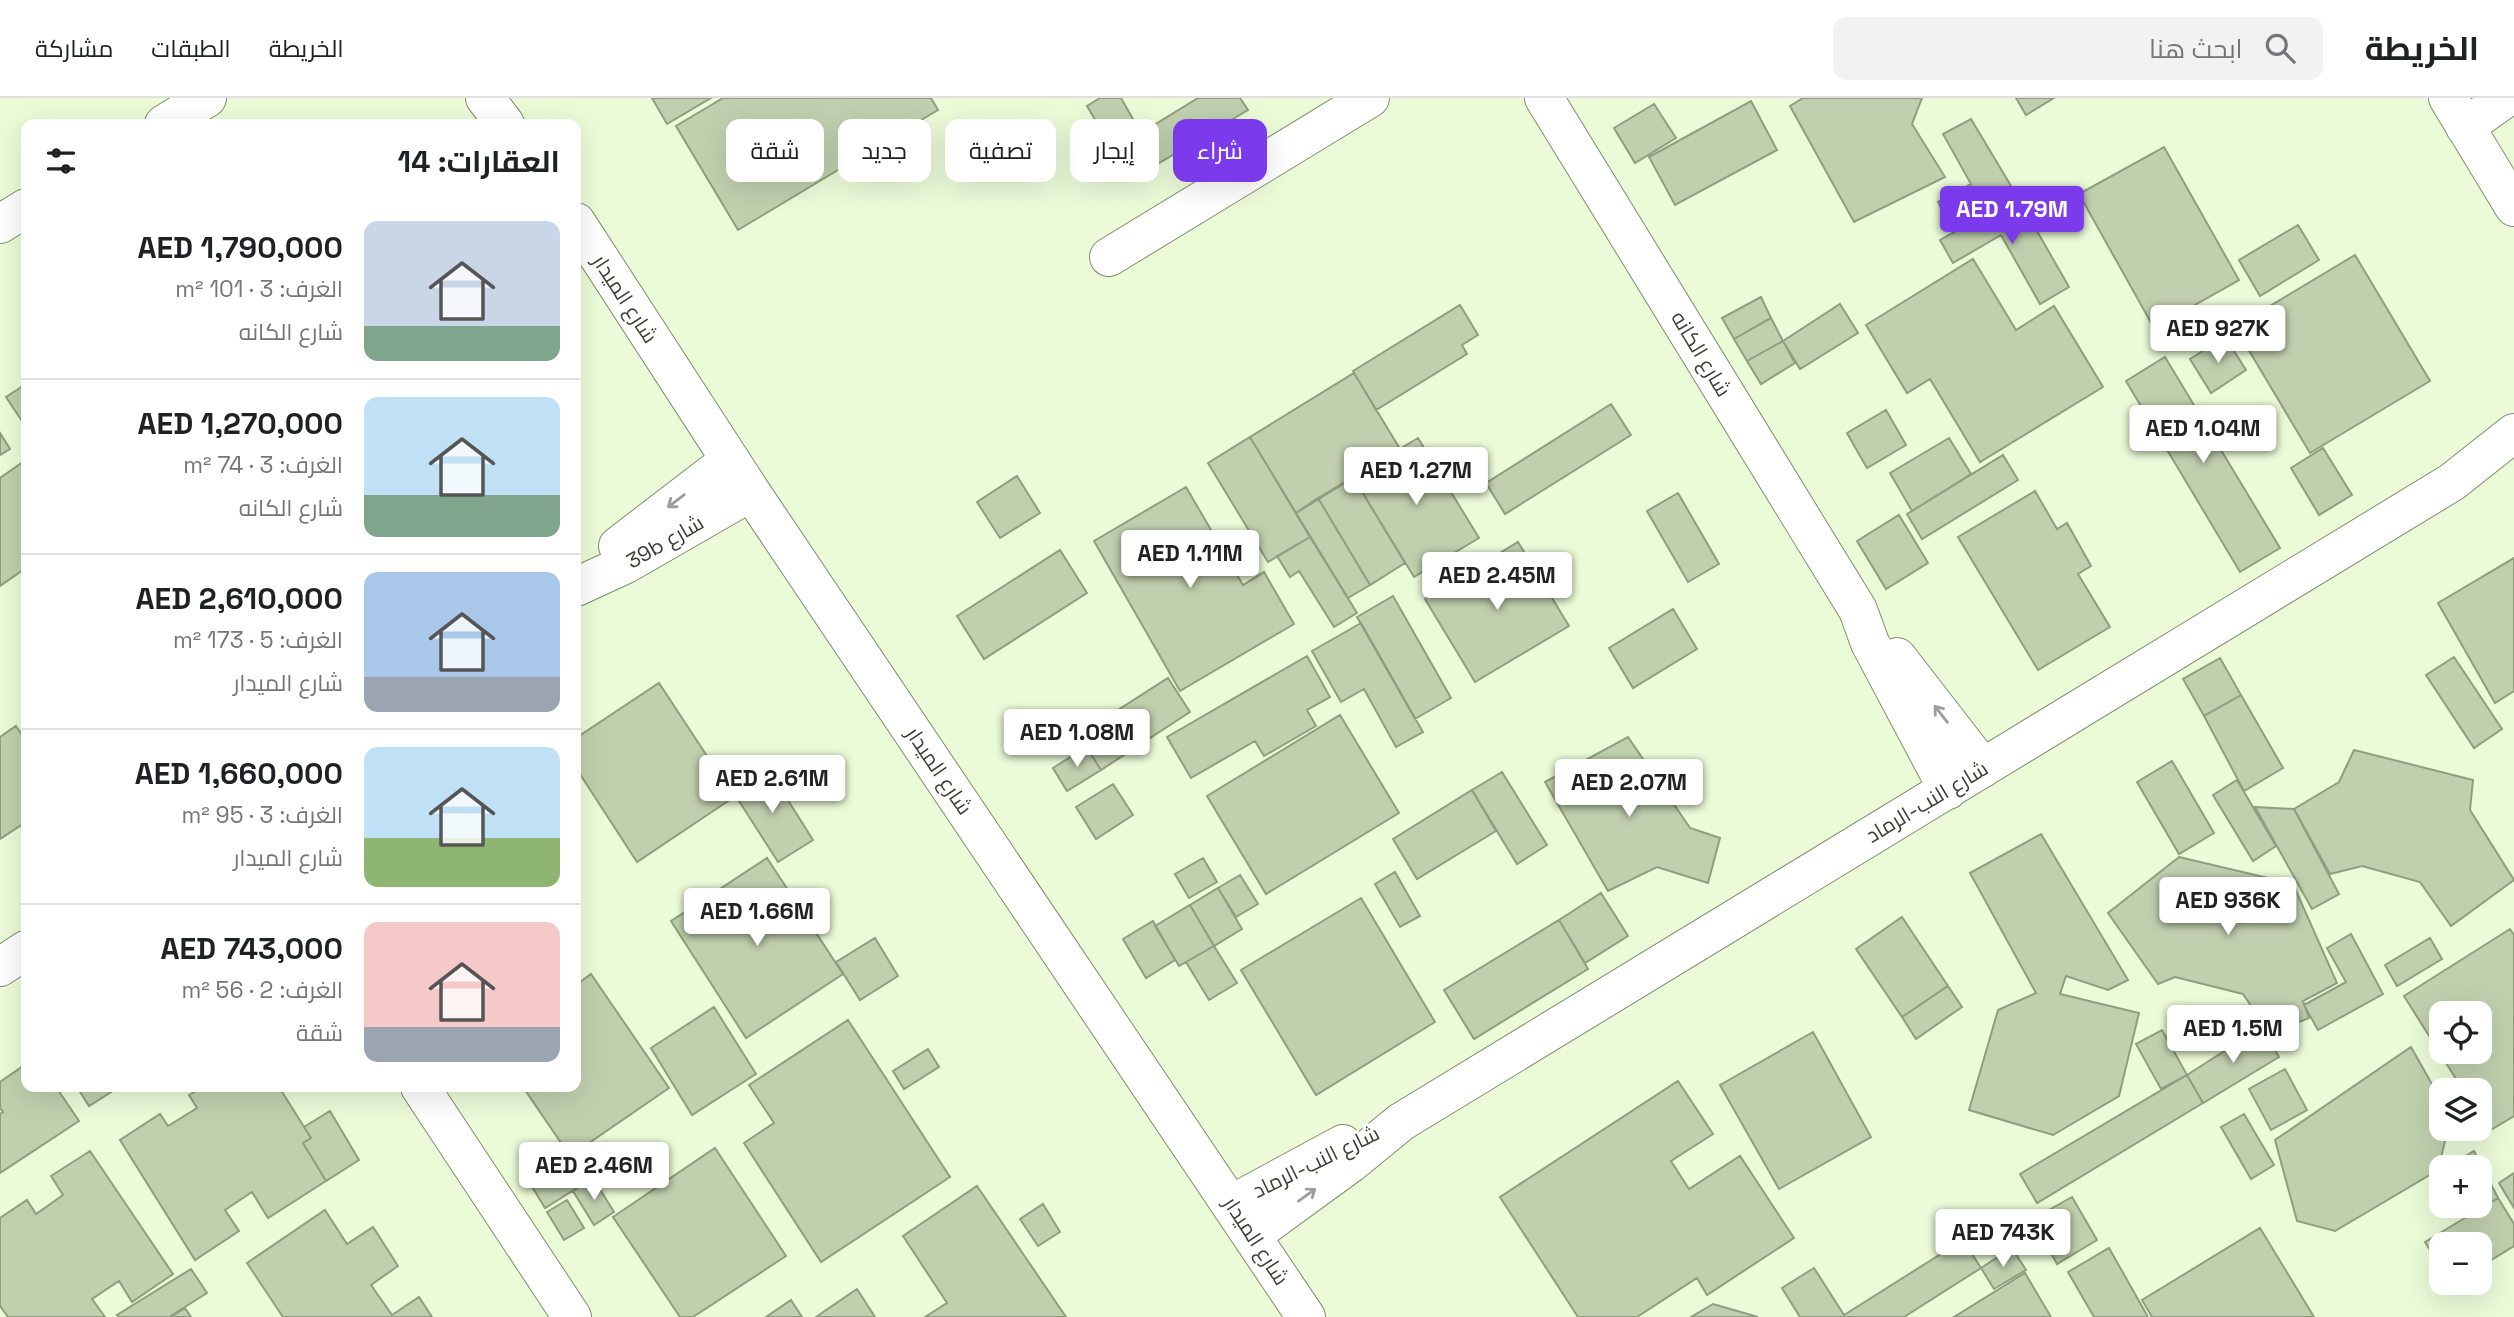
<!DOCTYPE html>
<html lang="ar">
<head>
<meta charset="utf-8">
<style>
  :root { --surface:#fff; --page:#f2f2f2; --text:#202124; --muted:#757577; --line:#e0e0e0; --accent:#7c3aed }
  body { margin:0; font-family:"Space Grotesk",Cairo,sans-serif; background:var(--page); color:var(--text); direction:rtl; height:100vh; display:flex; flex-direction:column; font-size:26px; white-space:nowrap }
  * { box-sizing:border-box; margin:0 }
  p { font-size:23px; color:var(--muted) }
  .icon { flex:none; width:38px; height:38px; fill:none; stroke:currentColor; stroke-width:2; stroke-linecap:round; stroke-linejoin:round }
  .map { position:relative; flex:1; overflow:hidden; direction:ltr }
  .sheet { position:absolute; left:21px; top:21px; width:560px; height:973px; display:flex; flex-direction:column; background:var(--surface); border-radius:14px; box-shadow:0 7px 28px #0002; direction:rtl }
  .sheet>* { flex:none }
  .banner { position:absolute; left:602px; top:21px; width:665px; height:63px; direction:rtl; display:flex; gap:14px }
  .tools { position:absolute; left:2429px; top:903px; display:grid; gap:14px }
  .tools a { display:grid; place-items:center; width:63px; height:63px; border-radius:14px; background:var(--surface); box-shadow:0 7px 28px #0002; font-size:35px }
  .price { position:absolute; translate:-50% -60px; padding:0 16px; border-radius:7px; background:#fff; color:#222; font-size:23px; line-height:46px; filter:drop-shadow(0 2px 4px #0008) }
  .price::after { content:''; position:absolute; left:50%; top:42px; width:21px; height:16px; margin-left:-10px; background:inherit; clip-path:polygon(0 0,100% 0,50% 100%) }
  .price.on { background:var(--accent); color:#fff }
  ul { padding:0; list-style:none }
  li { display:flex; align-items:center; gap:21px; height:175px; padding:0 21px }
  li+li { border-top:2px solid var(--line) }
  li span { display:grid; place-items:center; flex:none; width:196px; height:140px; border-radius:14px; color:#555 }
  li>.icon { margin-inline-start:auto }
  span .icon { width:84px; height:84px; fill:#fffc; stroke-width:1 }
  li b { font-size:30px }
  h2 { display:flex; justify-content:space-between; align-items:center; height:84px; padding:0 21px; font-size:30px }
  .tag { padding:0 24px; border-radius:14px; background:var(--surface); box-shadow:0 7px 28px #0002; font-size:24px; line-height:63px }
  .tag.on { background:var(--accent); color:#fff }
  header { display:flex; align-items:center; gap:42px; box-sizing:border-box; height:98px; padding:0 35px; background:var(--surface); border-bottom:2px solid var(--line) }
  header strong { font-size:33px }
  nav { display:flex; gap:38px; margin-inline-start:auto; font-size:24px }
  .search { width:490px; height:63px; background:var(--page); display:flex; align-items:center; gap:18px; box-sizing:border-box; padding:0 24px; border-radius:14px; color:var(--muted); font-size:26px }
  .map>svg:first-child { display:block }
  .building { fill:#c0d0ae; stroke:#8f9e7e; stroke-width:2; fill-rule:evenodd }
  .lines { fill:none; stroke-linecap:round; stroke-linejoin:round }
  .minor-casing { stroke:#7f8d6e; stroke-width:40 }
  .minor { stroke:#fff; stroke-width:38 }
  .oneway { stroke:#9c9f98 }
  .labels { text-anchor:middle; stroke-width:6; stroke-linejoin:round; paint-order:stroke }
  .street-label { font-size:21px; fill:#393f31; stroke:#fff }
</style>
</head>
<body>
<header>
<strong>الخريطة</strong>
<div class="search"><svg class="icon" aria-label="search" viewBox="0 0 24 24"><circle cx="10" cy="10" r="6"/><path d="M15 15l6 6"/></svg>ابحث هنا</div>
<nav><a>الخريطة</a><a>الطبقات</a><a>مشاركة</a></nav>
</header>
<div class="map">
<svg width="2514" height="1219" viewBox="0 0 2514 1219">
  <rect width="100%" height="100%" fill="#ebfbd8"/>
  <path class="building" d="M652,0H711L667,26Z
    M723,0H931L938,12L738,132L676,28Z
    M1100,0H1121L1141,35L1198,0H1240L1248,12L1131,82L1087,8Z
    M1803,0H1922L1912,26L1945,79L1854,124L1790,8Z
    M2016,0H2054L2026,17Z
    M1751,3L1777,52L1675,107L1649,59Z
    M1654,6L1676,40L1635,65L1614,30Z
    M1971,21L2017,98L1953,135L1938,104L1971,86L1943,36Z
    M2164,49L2239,182L2154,230L2079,96Z
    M2017,98L2069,189L2040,206L2001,137L1953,165L1940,142Z
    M2298,127L2319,162L2260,198L2239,162Z
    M2355,157L2430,283L2310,355L2235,229Z
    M1973,161L2016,232L2054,208L2103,289L1980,364L1930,281L1907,295L1866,227Z
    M1761,199L1771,220L1734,241L1722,220Z
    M1840,206L1858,235L1800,271L1783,243Z
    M1460,207L1478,237L1462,247L1467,256L1376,312L1353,273Z
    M1771,220L1783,243L1747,263L1734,241Z
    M2225,239L2246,272L2211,295L2190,261Z
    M1783,243L1795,265L1761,286L1747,263Z
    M2165,259L2280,450L2240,474L2126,283Z
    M1354,275L1400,351L1296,415L1250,339Z
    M26,286V329L6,299Z
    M1611,306L1631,337L1505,416L1486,385Z
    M1886,312L1906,347L1867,370L1847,335Z
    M0,335L10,351L0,357Z
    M1250,339L1310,439L1268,464L1208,365Z
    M1418,340L1479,440L1414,479L1353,379Z
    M1949,340L1971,376L1912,413L1890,375Z
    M2323,350L2352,397L2319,417L2291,370Z
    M2003,357L2018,382L1922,441L1907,416Z
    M26,362V470L0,488V380Z
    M1017,378L1040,415L1000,440L977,404Z
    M1353,379L1405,465L1370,487L1318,400Z
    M1186,389L1243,487L1264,474L1294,526L1180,593L1094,443Z
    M2035,393L2057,431L2067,425L2091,468L2078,476L2110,529L2038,572L1958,439Z
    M1678,395L1719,466L1688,484L1647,413Z
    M1318,400L1370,487L1348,500L1296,415Z
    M1899,417L1928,465L1886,491L1857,443Z
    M1310,439L1357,515L1334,529L1299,473L1290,479L1277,458Z
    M1518,444L1569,528L1475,584L1425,501Z
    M1060,452L1087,495L984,561L957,518Z
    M2514,460V593L2495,605L2438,505Z
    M1393,498L1451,600L1415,621L1357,519Z
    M1673,511L1697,551L1633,590L1609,550Z
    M1361,525L1423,634L1396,649L1364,591L1341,604L1312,553Z
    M1307,558L1330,599L1307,612L1316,628L1264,658L1255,643L1191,680L1167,639Z
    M2454,559L2502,631L2474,650L2426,577Z
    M2220,560L2241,597L2204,618L2183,581Z
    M1168,580L1190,614L1101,672L1079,637Z
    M659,585L734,699L637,764L576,670V640Z
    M2241,597L2283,670L2244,693L2204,618Z
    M1340,617L1399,715L1266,796L1207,698Z
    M16,628L26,643V724L0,741V639Z
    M1628,639L1690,730L1720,740L1708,785L1657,769L1608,793L1545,684Z
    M1086,649L1101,672L1067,693L1053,670Z
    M2354,652L2473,682L2470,712L2514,782L2451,828L2420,784L2362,768L2330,776L2294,711L2339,684Z
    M2172,663L2214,735L2179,756L2137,684Z
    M767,669L813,742L778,764L732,692Z
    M1502,674L1547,747L1517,766L1472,692Z
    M2237,682L2276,748L2253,763L2213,697Z
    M1113,686L1133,717L1096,741L1076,709Z
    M1472,692L1496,733L1417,781L1393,741Z
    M2255,709L2294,711L2339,796L2312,811Z
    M2041,736L2128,882L2108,892L2066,878L2060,896L2139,915L2119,998L2053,1037L1969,1012L1998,912L2036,895L1970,775Z
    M2179,759L2293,786L2337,885L2303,903L2309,920L2270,936L2243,896L2175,879L2158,886L2108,815Z
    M767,760L843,876L746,940L671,823Z
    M1203,760L1217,784L1189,800L1175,776Z
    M1395,774L1420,818L1400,829L1375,786Z
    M1240,777L1258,806L1236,819L1218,790Z
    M1218,790L1242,831L1214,848L1190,807Z
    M1601,795L1628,838L1585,865L1559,822Z
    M1361,800L1435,924L1316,997L1241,872Z
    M1190,807L1214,848L1179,868L1155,828Z
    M1902,819L1948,888L1902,919L1856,851Z
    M1559,822L1588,871L1474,941L1444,892Z
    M1153,823L1175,862L1146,880L1123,841Z
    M2510,831L2514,837V1018L2489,1033L2480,1019V992H2463L2404,898ZM2441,915H2480V954H2441Z
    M2351,836L2383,896L2318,932L2304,907L2346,884L2327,850Z
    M875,840L898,878L860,902L836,864Z
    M2430,840L2442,861L2397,888L2385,867Z
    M1214,848L1237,885L1209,902L1186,864Z
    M591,876L669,990L570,1058L523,989H576V887Z
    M1948,888L1962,909L1916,941L1902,919Z
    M714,909L756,976L692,1017L651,950Z
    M848,922L950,1079L821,1164L744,1045L774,1025L749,987Z
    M2262,929L2279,959L2203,1005L2187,977Z
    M2162,932L2187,977L2161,991L2136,946Z
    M1813,934L1871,1039L1779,1091L1720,987Z
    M2411,949L2441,1002V1031H2448L2438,1072L2335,1133L2297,1123L2275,1042Z
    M928,951L939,969L904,991L893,973Z
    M26,966V989H56L79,1023L0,1075V1016L3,1014L0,1010V984Z
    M2285,971L2307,1012L2271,1032L2249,991Z
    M2187,977L2203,1005L2037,1105L2020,1076Z
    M1678,983L1713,1036L1671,1063L1689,1091L1740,1058L1794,1140L1707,1197L1697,1180L1637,1219H1578L1500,1099Z
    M77,989H119L89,1008Z
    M203,989H279L311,1040L303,1045L326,1083L268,1120L252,1094L225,1112L239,1133L195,1162L120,1042L160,1016L168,1028L197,1010L189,997Z
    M330,1013L359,1062L326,1083L303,1045L311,1040L304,1029Z
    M2244,1016L2274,1067L2251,1081L2221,1029Z
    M562,1048L585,1085L545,1110L522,1072Z
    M715,1050L786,1158L693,1219H680L613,1119Z
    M90,1053L173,1176L132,1204L119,1183L92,1201L105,1219H8L0,1208V1120L27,1102L36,1116L63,1097L51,1078Z
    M2474,1053L2498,1100L2475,1114L2471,1108H2480V1069L2449,1068Z
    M2514,1075V1110L2499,1085Z
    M593,1080L614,1114L594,1127L573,1093Z
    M977,1088L1066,1219H925L947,1205L903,1138Z
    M2072,1099L2097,1142L2057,1166L2033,1121Z
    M2498,1100L2514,1126V1148L2480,1169V1146H2441V1170L2425,1144Z
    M567,1102L584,1130L564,1142L547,1114Z
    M1043,1106L1060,1134L1038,1148L1020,1121Z
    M325,1112L347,1146L373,1129L398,1168L371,1187L392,1217L419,1199L432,1219H283L247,1165Z
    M2260,1130L2314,1219H2152L2142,1202Z
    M1963,1142L1981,1170L1904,1219H1845L1844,1217Z
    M2012,1150L2026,1172L1994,1191L1981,1170Z
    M2109,1150L2148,1219H2094L2068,1174Z
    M1814,1170L1844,1217L1845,1219H1800L1782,1190Z
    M191,1171L207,1195L169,1219H119L117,1217Z
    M2025,1175L2051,1219H1954Z
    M857,1191L875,1219H816Z
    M791,1202L802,1219H766Z
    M1713,1206L1758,1219H1691Z
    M185,1210L191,1219H171Z"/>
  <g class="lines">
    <defs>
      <path id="minor" d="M485,0L505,26
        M1544,0L1858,512L1870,545L1948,692
        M2448,0L2514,109
        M164,26L207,0
        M2465,29L2506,0
        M576,124L751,394L1306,1219
        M0,126L26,110
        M1109,159L1370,0
        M618,448L730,362
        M576,489L626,466L751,394
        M1897,559L1983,670
        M0,869L26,852
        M420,989L572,1219
        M1232,1106L1343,1046
        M1252,1137L1351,1065L1401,1024L2452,384L2514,335"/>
    </defs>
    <use href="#minor" class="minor-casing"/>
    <use href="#minor" class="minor"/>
  </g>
  <defs><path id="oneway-shaft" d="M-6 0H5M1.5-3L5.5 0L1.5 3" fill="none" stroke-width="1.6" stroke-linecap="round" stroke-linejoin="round" transform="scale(1.75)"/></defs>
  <g class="oneway">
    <use href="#oneway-shaft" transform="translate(676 403) rotate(143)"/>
    <use href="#oneway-shaft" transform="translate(1941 616) rotate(-128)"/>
    <use href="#oneway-shaft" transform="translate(1307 1097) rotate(-36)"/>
  </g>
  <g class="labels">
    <g class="street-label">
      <text transform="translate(625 201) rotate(57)" y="7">شارع الميدار</text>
      <text transform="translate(1701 256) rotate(59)" y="7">شارع الكانه</text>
      <text transform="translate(665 444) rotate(-30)" y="7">39b شارع</text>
      <text transform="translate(939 673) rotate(56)" y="7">شارع الميدار</text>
      <text transform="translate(1927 704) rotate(-31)" y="7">شارع النب-الرماد</text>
      <text transform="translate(1316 1064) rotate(-26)" y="7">شارع النب-الرماد</text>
      <text transform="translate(1256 1143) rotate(57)" y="7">شارع الميدار</text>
    </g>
  </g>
</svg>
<div class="tools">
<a><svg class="icon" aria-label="locate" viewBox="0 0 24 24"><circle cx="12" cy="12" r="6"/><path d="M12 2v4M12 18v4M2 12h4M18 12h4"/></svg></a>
<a><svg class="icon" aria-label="layers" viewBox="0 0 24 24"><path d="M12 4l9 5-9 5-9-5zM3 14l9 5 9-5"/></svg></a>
<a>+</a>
<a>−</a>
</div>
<b class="price on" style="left:2012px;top:148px">AED 1.79M</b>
<b class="price" style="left:2218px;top:267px">AED 927K</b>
<b class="price" style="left:2203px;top:367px">AED 1.04M</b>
<b class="price" style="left:1416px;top:409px">AED 1.27M</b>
<b class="price" style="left:1190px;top:492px">AED 1.11M</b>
<b class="price" style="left:1497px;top:514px">AED 2.45M</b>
<b class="price" style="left:1077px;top:671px">AED 1.08M</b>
<b class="price" style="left:772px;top:717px">AED 2.61M</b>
<b class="price" style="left:1629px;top:721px">AED 2.07M</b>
<b class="price" style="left:2228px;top:839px">AED 936K</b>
<b class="price" style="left:757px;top:850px">AED 1.66M</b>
<b class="price" style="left:2233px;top:967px">AED 1.5M</b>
<b class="price" style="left:594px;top:1104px">AED 2.46M</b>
<b class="price" style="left:2003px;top:1171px">AED 743K</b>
<div class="banner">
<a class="tag on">شراء</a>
<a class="tag">إيجار</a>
<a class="tag">تصفية</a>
<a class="tag">جديد</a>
<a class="tag">شقة</a>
</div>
<section class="sheet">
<h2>العقارات: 14<svg class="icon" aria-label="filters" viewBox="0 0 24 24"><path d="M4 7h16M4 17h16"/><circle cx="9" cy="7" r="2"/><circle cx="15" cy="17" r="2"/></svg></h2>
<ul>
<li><span style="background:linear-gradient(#c9d6e8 75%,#7fa58c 0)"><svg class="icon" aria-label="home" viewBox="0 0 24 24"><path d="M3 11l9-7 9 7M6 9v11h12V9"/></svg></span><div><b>AED 1,790,000</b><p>الغرف: 3 · 101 m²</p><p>شارع الكانه</p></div></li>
<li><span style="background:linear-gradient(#bfe0f5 70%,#7fa58c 0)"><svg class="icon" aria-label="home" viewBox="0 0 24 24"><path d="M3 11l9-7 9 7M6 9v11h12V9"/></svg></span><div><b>AED 1,270,000</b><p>الغرف: 3 · 74 m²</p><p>شارع الكانه</p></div></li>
<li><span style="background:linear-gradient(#a9c7e8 75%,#9aa5b1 0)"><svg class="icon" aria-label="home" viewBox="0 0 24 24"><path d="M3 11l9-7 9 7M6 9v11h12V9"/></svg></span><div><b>AED 2,610,000</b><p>الغرف: 5 · 173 m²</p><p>شارع الميدار</p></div></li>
<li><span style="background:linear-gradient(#bfe0f5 65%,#8fb573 0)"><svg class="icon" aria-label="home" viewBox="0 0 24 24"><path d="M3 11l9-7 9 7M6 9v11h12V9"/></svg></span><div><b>AED 1,660,000</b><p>الغرف: 3 · 95 m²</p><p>شارع الميدار</p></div></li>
<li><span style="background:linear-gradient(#f6c9c9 75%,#9aa5b1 0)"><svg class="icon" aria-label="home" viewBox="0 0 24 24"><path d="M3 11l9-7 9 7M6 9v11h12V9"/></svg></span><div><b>AED 743,000</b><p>الغرف: 2 · 56 m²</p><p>شقة</p></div></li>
</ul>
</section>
</div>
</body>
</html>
